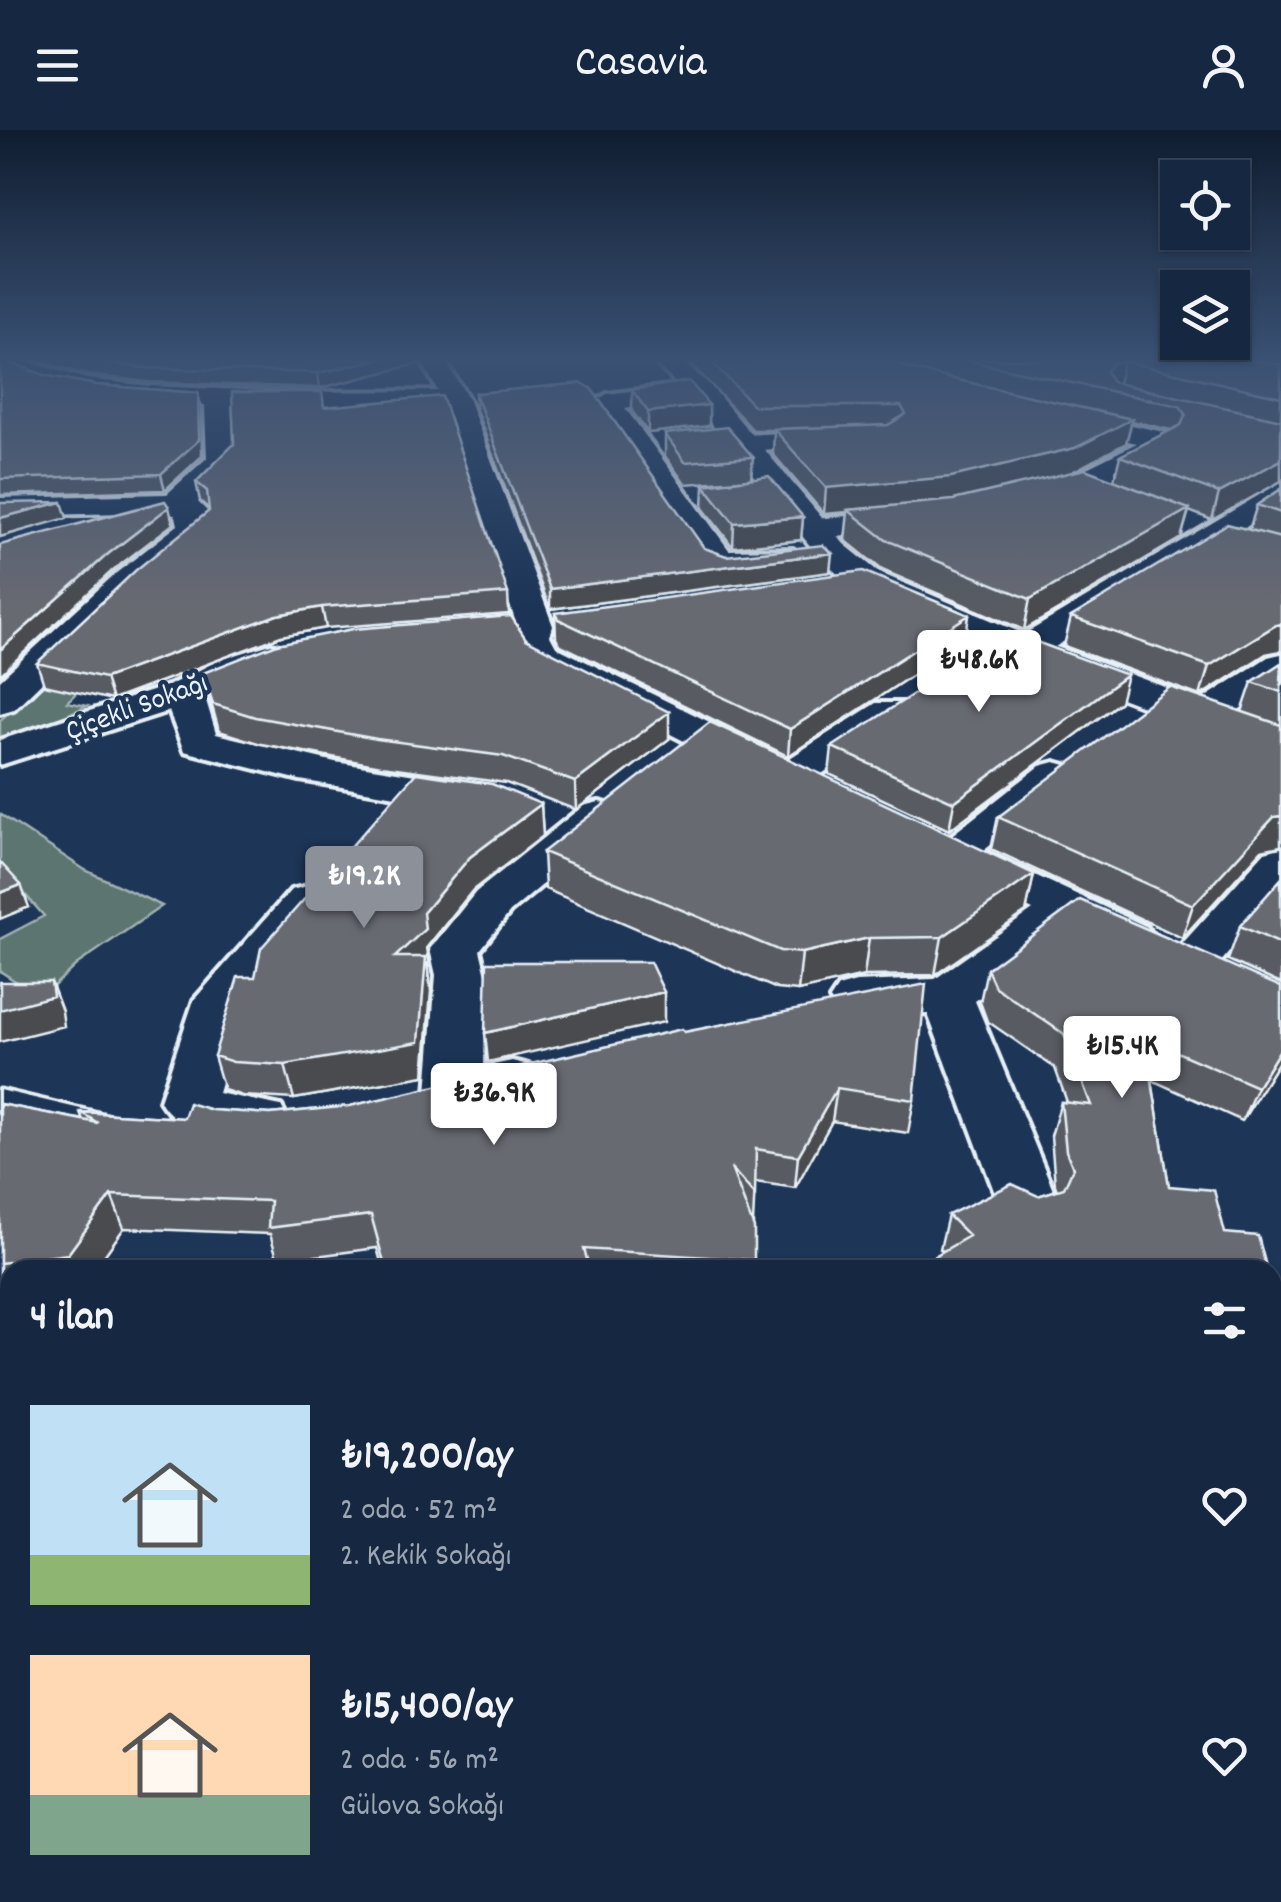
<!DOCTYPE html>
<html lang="tr">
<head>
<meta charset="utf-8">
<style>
  :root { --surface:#162841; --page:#1f3048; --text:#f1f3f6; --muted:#9ea6b1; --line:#35445a; --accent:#8c9099 }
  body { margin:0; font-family:Dekko,sans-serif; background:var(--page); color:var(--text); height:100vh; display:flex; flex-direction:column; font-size:38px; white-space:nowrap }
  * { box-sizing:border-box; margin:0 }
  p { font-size:32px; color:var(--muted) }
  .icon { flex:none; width:55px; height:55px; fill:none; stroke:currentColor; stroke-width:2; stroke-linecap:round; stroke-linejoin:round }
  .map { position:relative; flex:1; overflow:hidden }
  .drawer { position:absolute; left:0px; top:1130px; width:1282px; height:642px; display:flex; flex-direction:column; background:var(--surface); border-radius:30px 30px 0 0; box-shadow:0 2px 8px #0004,0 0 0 2px var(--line) }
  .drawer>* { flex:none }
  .buttons { position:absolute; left:1160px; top:30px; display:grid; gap:20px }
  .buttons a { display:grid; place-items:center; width:90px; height:90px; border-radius:0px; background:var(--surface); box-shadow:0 2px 8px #0004,0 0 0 2px var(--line); font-size:50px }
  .price { position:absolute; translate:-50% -85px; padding:0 22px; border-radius:10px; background:#fff; color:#222; font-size:32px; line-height:65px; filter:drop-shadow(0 2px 5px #0008) }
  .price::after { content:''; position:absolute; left:50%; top:60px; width:30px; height:22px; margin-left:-15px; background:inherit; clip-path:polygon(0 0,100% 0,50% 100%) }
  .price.current { background:var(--accent); color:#fff }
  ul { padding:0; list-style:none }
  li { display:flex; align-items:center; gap:30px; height:250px; padding:0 30px }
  li span { display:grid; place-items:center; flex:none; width:280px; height:200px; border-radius:0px; color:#555 }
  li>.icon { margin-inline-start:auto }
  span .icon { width:120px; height:120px; fill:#fffc; stroke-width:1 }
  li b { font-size:42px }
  h2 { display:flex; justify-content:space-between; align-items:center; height:120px; padding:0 30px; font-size:42px }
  header { display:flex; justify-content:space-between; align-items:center; height:130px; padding:0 30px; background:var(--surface); font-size:45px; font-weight:600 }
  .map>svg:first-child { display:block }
  .green { fill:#5b7470; stroke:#a2b2b4; stroke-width:2.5 }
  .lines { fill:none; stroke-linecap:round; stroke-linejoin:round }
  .service-casing { stroke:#e8f1f8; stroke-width:7 }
  .minor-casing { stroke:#e8f1f8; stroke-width:8 }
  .secondary-casing { stroke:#e8f1f8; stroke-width:7 }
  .path { stroke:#e8f1f8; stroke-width:10; stroke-dasharray:4 11; stroke-linecap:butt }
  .service { fill:#1d3557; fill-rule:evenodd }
  .minor { fill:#1d3557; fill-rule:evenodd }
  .secondary { fill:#1d3557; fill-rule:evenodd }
  .wall { fill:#595c62; stroke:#e8f1f8; stroke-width:2.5; fill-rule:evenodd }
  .shaded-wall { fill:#494b50; stroke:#e8f1f8; stroke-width:2.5 }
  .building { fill:#686b72; stroke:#e8f1f8; stroke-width:2.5 }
  .labels { text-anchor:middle; stroke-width:9; stroke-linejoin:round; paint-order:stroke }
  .far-street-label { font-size:30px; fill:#e8f1f8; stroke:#1d3557 }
</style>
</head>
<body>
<header><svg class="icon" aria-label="menu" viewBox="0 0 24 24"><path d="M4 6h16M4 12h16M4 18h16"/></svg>Casavia<svg class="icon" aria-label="person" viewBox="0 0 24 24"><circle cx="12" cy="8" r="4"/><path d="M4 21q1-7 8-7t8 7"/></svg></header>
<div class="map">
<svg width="1281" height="1772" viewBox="0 0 1281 1772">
  <rect width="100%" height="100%" fill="#1d3557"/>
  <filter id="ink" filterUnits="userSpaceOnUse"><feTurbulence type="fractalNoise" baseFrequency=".01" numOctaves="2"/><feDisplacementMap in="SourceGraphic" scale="20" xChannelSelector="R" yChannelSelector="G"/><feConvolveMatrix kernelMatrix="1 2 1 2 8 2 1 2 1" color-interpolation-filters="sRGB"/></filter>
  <g filter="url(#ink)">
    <path class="green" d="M66,535L77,562L67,572L87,576L0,614V590Z
      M0,684L85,740L162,776L76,835L41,868L0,841V809L44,786L0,736Z
      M1277,1252L1281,1253V1361L1273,1359L1272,1254Z"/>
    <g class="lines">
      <defs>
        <path id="service" d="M0,960L115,987L126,990L130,998L126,1006L115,1009L0,982Z"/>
        <path id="minor" d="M0,229H19L86,249L149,256L288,262L438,261L420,229H444L468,268L553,496L550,506L556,517L775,624L779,635L876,573H904L910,581L805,656L790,660L775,656L769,647L772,643L745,642L529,532L514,506L517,496L445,276H231L235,330L198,372L207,381L210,398L205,405L139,458L14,579L0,583V550L115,444L178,395L176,386L167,382L0,386V368L167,364L207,328L205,275C136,271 63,268 0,238Z
          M699,252L708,255L712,260L708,265L625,278L729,420L793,419L797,426L793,433L725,442L705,434L594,272L607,264Z
          M1062,280L1173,304L1177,310C1157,337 1053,379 1020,371L1016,365L1020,359L1071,346L1137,313L1052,294L1048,288L1052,282Z
          M846,300L860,308L856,314L743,321L729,313L743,305Z
          M1281,352V375L1039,527H1013L1008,519L1013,511Z
          M915,380L931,389L926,396L814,409L798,399L814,389Z
          M271,514L284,517L290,525L284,533L205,567L216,604L335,632L489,657L496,666L489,675L474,679L300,650L184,621L169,581L0,635V610L170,555L219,530Z
          M1281,524V552L1217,594H1189L1183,586L1189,578L1268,527Z
          M1055,632L1070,636L1076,645L1070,654L983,721L1147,797L1155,808L1147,819L1130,823L1113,819L1071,799L975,871L1059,1074L1050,1090L1029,1097L1008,1090L999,1074L928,884L856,886L838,881L830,869L838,857L856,852L935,849L1033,780L936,733L929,723L1040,636Z
          M599,672L615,676L621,685L615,694L510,782L480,820L486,845L484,937L512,931L532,936L540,950L532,964C501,973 467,986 435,977L427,963L436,845L430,819L476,762L583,676Z
          M1281,718V761L1208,847L1190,852L1172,847L1165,836L1172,825L1265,722Z
          M308,756L325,760L332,770L244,875L218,963L281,976L289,991L281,1006C244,1017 181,1007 160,971L194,870L291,760Z
          M1281,1161V1218L1272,1221V1164Z
          M1272,1357L1281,1359V1429L1272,1427Z
          M10,1412V1486L0,1487V1413Z"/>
        <path id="secondary" d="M651,229H679L709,254L844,414L880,443L1040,511L1281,600V628L1012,527L854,459L820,428L689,266Z"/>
      </defs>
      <use href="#service" class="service-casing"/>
      <use href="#minor" class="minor-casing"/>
      <use href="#secondary" class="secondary-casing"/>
      <path class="path" d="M971,1772L993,1762"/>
      <use href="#service" class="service"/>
      <use href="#minor" class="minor"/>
      <use href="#secondary" class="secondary"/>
    </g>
    <path class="wall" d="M0,229L44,245L96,255L198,263L201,279L202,326L165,360L0,365Z
      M31,229H419L418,234L320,258L149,252L87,245Z
      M687,229H889L909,239L919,242L891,229H1281V351L1212,390L1189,381L1181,408L1024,500L882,440L845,410L848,382L824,384L773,324L774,300H753ZM1132,291L1171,300L1120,326L1114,350L1073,342L1126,313Z
      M632,260L709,275V296L648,303L632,281Z
      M475,263L704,418L726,426L830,442L550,479L476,280Z
      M324,277L508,463L509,484L326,498L281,506L112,570L44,555L37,533L209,381V379L200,371L196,352Z
      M665,304L753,327L751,348L803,387L801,410L733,417L703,378L704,355L740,350L685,354L665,326Z
      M1281,359V521L1266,524L1200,566L1064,516L1071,487L1249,400L1257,375Z
      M555,483L969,485L965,511L788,626L559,514L556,508Z
      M526,509L669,609L576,680L506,653L381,636L261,614L219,601L203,543Z
      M1281,533V716L1262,720L1182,808L991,719L998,687L1242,582L1252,552Z
      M1120,572L949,700L829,644L832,617Z
      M541,674L543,706L473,760L427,817L431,861L424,946L294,969L242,966L224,960L214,926Z
      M543,722L1034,744L1026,782L935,845L864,846L798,861L777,859L545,759Z
      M1281,749V854L1228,830L1240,796Z
      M987,839L1281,857V928L1242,991L1152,950L1169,1056L1267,1140H913L943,1121L940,1119L948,1085L1038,1066L1057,1060L1055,1055L1051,1006L1061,972H1067L1055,938L987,891L980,872Z
      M684,902L914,970L908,1003L832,991L795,1058L755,1052L753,1094V1140H383L377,1118L278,1131L270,1104L124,1098L94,1140H10V1166L0,1168V974L83,990L80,982L184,988L212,980L270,984L350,976Z
      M0,1261L10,1262V1407L0,1405Z
      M479,1762H898L895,1772H476Z
      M1179,1762H1272L1281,1772H1176Z"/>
    <path class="shaded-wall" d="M379,229H419L418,234L320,258L318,243Z
      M1123,231L1118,254L1102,259L1106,241L1112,233Z
      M198,263L201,279L202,326L165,360L161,344Z
      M709,275V296L648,303V282Z
      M1132,289L1126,313L1070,343L947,373L848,380V382L824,384L826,358Z
      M1281,330V351L1212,390L1219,363Z
      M62,372L67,388L0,407V388Z
      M169,377L173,394L112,441L0,545V520L108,424Z
      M1189,379L1181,408L1024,500L1030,469Z
      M803,387L801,410L733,417L734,393Z
      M832,423L830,442L550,479V459Z
      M322,477L326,498L281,506L112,570L105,548L277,485Z
      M969,485L965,511L788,626L790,599Z
      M1281,494V521L1266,524L1200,566L1209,536L1276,495Z
      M1127,545L1120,572L949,700L954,672Z
      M669,582V609L576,680L575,652Z
      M541,674L543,706L473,760L427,817L429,832L427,834L431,861L424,946L294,969L285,935L395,827L423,783L470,727Z
      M1281,686V716L1262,720L1182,808L1193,775L1274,687Z
      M1034,744L1026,782L935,845L942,807Z
      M21,755L29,777L0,789V763Z
      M869,808L864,846L798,861L802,823Z
      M51,852L62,881L64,896L0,912V880Z
      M664,862V892L488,932L485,903Z
      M1281,918V928L1242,991L1257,957Z
      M837,958L832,991L795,1058L798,1026Z
      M111,1065L124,1098L94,1140H75L68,1124Z"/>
    <path class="building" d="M0,229L44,245L96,255L198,263L199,310L161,344L0,349Z
      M76,229H379L318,243L146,238Z
      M709,229H889L909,239L1132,289L1075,318L951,347L826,358L774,299L888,295L906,284L901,276H754Z
      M960,229H1248L1281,235V267L1123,231L1112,233L1106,241L1112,252L1281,290V330L1219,363L1120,326L1181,295L1186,284L1180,276Z
      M689,251L709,275L648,282L632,260Z
      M582,253L591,258L704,418L726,426L823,415L832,423L550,459L475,263Z
      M232,262H322L324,277L442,266L508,463L322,477L277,485L105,548L37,533L136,440L209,381L207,361L196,352L234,314Z
      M727,297L753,327L685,332L665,304Z
      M1085,339L1189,379L1030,469L886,410L848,380L953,370Z
      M769,346L803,387L734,393L704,355Z
      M1281,359V383L1257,375Z
      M165,371L169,377L108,424L0,520V415Z
      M62,372L0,388V373Z
      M1227,394L1281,408V494L1276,495L1209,536L1071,487Z
      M863,441L969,485L790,599L558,489L555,483Z
      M511,486L526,509L669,582L575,652L503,626L377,609L255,587L213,574L203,543L277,514L353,499Z
      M1009,502L1127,545L954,672L832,617Z
      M1281,533V562L1252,552Z
      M1170,557L1281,595V686L1274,687L1193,775L998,687Z
      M710,592L1034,744L942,807L869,808L802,823L780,821L543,722Z
      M416,643L492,654L541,674L470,727L423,783L425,799L395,827H426L419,912L285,935L233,932L214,926L238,847H255L261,818Z
      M0,732L21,755L0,763Z
      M1281,749V814L1240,796Z
      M1080,770L1281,857V918L1257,957L1145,908L1169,1056L1214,1060L1225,1103L1258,1106L1267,1140H934L914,1138L969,1106L948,1085L1012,1054L1038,1066L1064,1058L1073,1038L1066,1021L1061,972L1091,975L1064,904L995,857L987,839Z
      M487,832H650L664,862L485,903Z
      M0,852H51L53,866L0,880Z
      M926,854L914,970L837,958L798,1026L756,1019L755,1065L731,1038L754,1098V1130L584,1119L590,1140H386L371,1085L268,1098L270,1071L111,1065L68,1124L0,1133V974L98,993L80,982L184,988L189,973L212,980L270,984L350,976L682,899L684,902Z
      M0,1261L10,1262V1380L0,1378Z
      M1272,1559L1281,1562V1772H1190L1193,1762H1272Z
      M479,1762H864L820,1772H476Z"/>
  </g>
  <linearGradient id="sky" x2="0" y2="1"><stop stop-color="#101d30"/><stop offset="0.48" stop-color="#3a5174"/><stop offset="1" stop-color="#3a5174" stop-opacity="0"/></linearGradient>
  <rect width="1281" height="477" fill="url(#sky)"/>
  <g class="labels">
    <g class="far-street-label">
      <text transform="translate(136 575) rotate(-20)" y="10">Çiçekli Sokağı</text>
    </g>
  </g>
</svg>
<div class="buttons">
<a><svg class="icon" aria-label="locate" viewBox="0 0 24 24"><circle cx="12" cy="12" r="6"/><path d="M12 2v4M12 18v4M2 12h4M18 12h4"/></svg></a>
<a><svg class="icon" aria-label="layers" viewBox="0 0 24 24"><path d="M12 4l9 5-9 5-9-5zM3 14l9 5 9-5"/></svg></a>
</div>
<b class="price" style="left:979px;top:585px">₺48.6K</b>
<b class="price current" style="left:364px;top:801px">₺19.2K</b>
<b class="price" style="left:1122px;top:971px">₺15.4K</b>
<b class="price" style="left:494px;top:1018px">₺36.9K</b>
<section class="drawer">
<h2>4 ilan<svg class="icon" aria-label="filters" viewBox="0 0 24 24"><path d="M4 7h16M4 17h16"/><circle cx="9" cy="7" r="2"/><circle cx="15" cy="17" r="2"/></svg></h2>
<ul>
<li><span style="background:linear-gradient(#bfe0f5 75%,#8fb573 0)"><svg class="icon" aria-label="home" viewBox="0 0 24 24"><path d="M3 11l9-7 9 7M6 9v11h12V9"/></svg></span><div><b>₺19,200/ay</b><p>2 oda · 52 m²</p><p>2. Kekik Sokağı</p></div><svg class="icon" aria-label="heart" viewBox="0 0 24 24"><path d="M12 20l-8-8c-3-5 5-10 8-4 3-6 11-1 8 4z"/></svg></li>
<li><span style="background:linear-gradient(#ffd9b3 70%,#7fa58c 0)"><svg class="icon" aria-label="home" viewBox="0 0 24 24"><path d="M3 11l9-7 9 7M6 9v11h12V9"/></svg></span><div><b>₺15,400/ay</b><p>2 oda · 56 m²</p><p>Gülova Sokağı</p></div><svg class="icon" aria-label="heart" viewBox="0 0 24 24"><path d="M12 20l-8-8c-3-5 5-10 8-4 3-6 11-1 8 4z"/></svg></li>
</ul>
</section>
</div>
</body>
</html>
